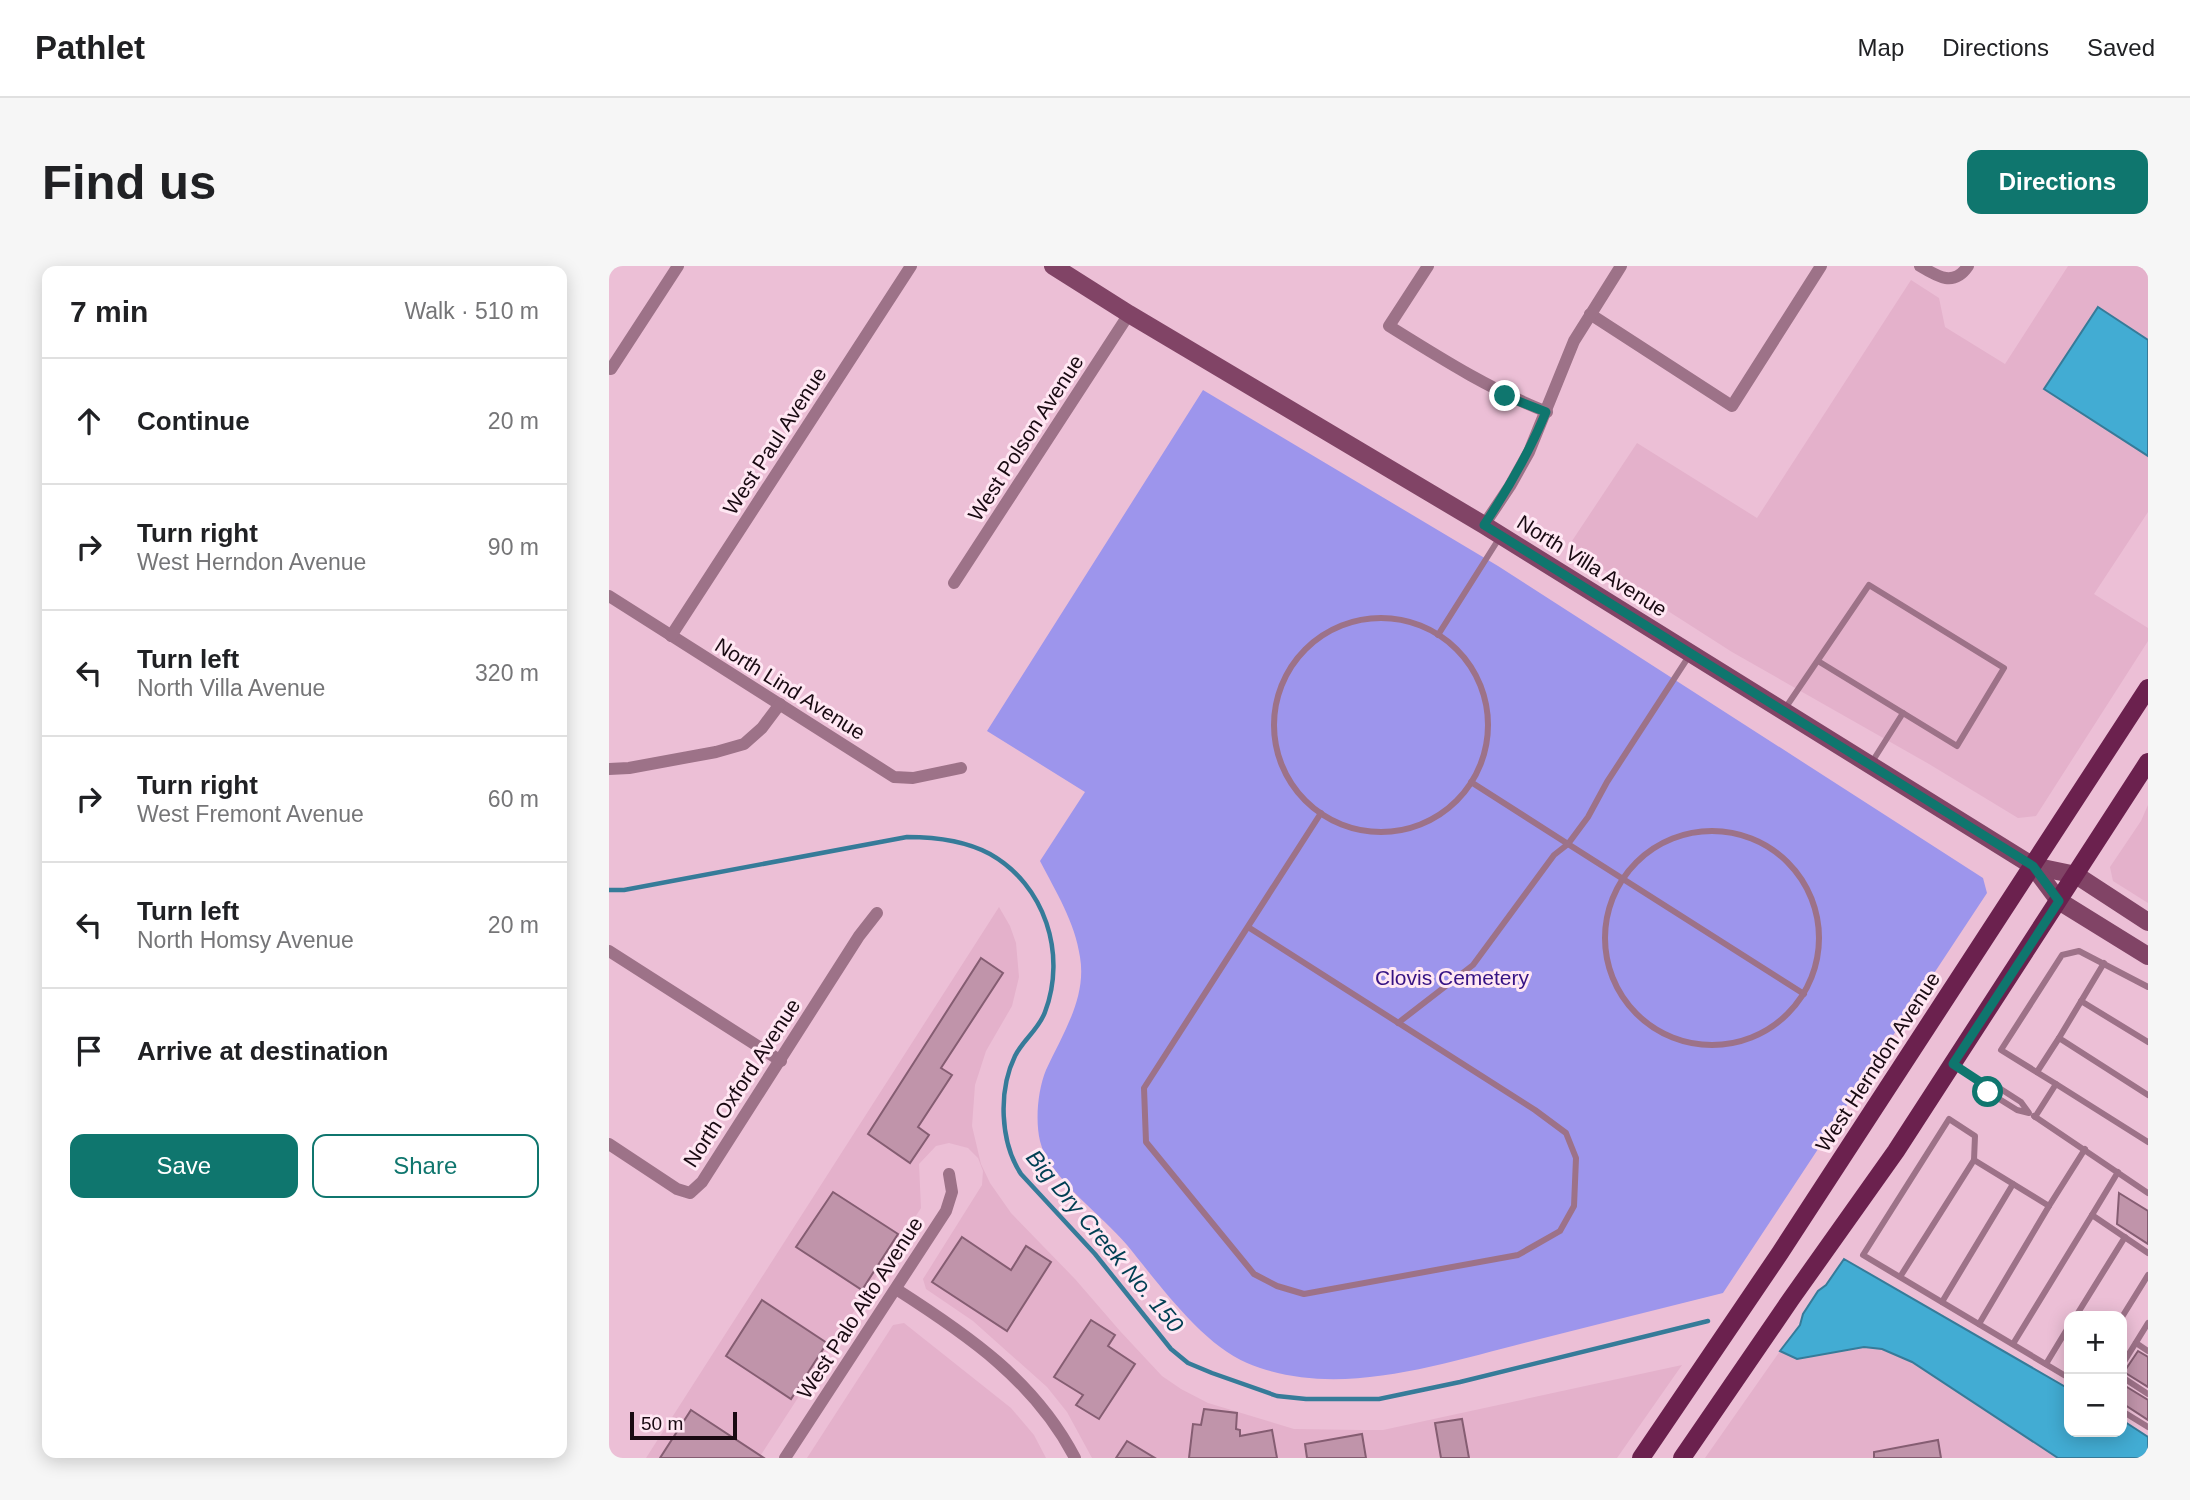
<!DOCTYPE html>
<meta charset="utf-8">
<style>
:root{--surface:#fff;--page:#f6f6f6;--text:#202124;--muted:#757577;--line:#e0e0e0;--accent:#0f766e}
body{margin:0;font-family:Arial,sans-serif;background:var(--page);color:var(--text)}
.controls{position:absolute;right:21px;bottom:21px;display:grid;overflow:hidden;border-radius:14px;box-shadow:0 4px 18px #0003}
.controls button{width:63px;height:63px;display:grid;place-items:center;padding:0;border:0;border-bottom:2px solid var(--line);background:var(--surface);color:var(--text);font:35px sans-serif}
.scale{position:absolute;left:21px;bottom:18px;width:107px;box-sizing:border-box;padding-left:7px;border:4px solid #190a12;border-top:0;font-size:19px;line-height:24px;white-space:nowrap;color:#190a12;-webkit-text-stroke:5px #ffe7f3;paint-order:stroke}
.stop{position:absolute;width:21px;height:21px;margin:-16px;border:5px solid #0f766e;border-radius:50%;background:#fff}
.stop.end{background:#0f766e;border-color:#fff;box-shadow:0 2px 7px #0008}
.list{margin:0;padding:0;list-style:none}
h2{display:flex;justify-content:space-between;align-items:center;height:91px;margin:0;padding:0 28px;font-size:30px}
h2 small{font-size:23px;font-weight:400;color:var(--muted)}
.list li{display:grid;grid-template-columns:46px 1fr auto;gap:21px;align-items:center;box-sizing:border-box;height:126px;padding:0 28px;border-top:2px solid var(--line)}
.list b{display:block;font-size:26px;white-space:nowrap}
.list p{margin:0;font-size:23px;white-space:nowrap;color:var(--muted)}
.list em{font-size:23px;font-style:normal;color:var(--muted)}
.actions{display:flex;gap:14px;padding:21px 28px}
.actions a{flex:1;padding:16px 0;border:2px solid var(--accent);border-radius:14px;text-align:center;font-size:24px;color:var(--accent)}
.actions .main{background:var(--accent);color:#fff}
.icon{flex:none;width:38px;height:38px;fill:none;stroke:currentColor;stroke-width:2;stroke-linecap:round;stroke-linejoin:round}
.map{position:relative;flex:none;width:1539px;height:1192px;overflow:hidden;border-radius:14px}
header{display:flex;align-items:center;gap:42px;box-sizing:border-box;height:98px;padding:0 35px;background:var(--surface);border-bottom:2px solid var(--line)}
header strong{font-size:33px}
nav{display:flex;gap:38px;margin-inline-start:auto;font-size:24px}
.intro{display:flex;align-items:center;justify-content:space-between;box-sizing:border-box;height:168px;padding:0 42px}
h1{margin:0;font-size:49px}
.button{padding:18px 32px;border-radius:14px;background:var(--accent);color:#fff;font-size:24px;font-weight:700}
main{display:flex;gap:42px;padding:0 42px}
aside{flex:1;background:var(--surface);border-radius:14px;box-shadow:0 4px 18px #0003}
.map>svg:first-child{display:block}
.built{fill:#e4b1cb}
.green{fill:#9d95ec}
.water{fill:#42acd3;stroke:#367b99;stroke-width:2}
.lines{fill:none;stroke-linecap:round;stroke-linejoin:round}
.stream{stroke:#367b99;stroke-width:4.5}
.building{fill:#c094aa;stroke:#855d72;stroke-width:2}
.lane{stroke:#9d7288;stroke-width:6}
.street{stroke:#9d7288;stroke-width:12}
.secondary{stroke:#814466;stroke-width:18}
.primary{stroke:#6b214e;stroke-width:18}
.route{stroke:#0f766e;stroke-width:9}
.labels{text-anchor:middle;stroke-width:6;stroke-linejoin:round;paint-order:stroke}
.street-label{font-size:21px;fill:#190a12;stroke:#ffe7f3}
.park-label{font-size:21px;fill:#351283;stroke:#ffe7f3}
.water-label{font-size:23px;font-style:italic;fill:#003f53;stroke:#ffe7f3}
</style>
<header>
<strong>Pathlet</strong>
<nav><a>Map</a><a>Directions</a><a>Saved</a></nav>
</header>
<div class="intro"><h1>Find us</h1><a class="button">Directions</a></div>
<main>
<aside>
<h2>7 min<small>Walk · 510 m</small></h2>
<ul class="list">
<li><svg class="icon" aria-label="ahead" viewBox="0 0 24 24"><path d="M12 20V5M6 11l6-6 6 6"/></svg><div><b>Continue</b></div><em>20 m</em></li>
<li><svg class="icon" aria-label="right" viewBox="0 0 24 24"><path d="M7 20v-9h11M14 6l5 5-5 5"/></svg><div><b>Turn right</b><p>West Herndon Avenue</p></div><em>90 m</em></li>
<li><svg class="icon" aria-label="left" viewBox="0 0 24 24"><path d="M17 20v-9H6M10 6l-5 5 5 5"/></svg><div><b>Turn left</b><p>North Villa Avenue</p></div><em>320 m</em></li>
<li><svg class="icon" aria-label="right" viewBox="0 0 24 24"><path d="M7 20v-9h11M14 6l5 5-5 5"/></svg><div><b>Turn right</b><p>West Fremont Avenue</p></div><em>60 m</em></li>
<li><svg class="icon" aria-label="left" viewBox="0 0 24 24"><path d="M17 20v-9H6M10 6l-5 5 5 5"/></svg><div><b>Turn left</b><p>North Homsy Avenue</p></div><em>20 m</em></li>
<li><svg class="icon" aria-label="arrive" viewBox="0 0 24 24"><path d="M6 21V4h12l-3 4 3 4H6"/></svg><div><b>Arrive at destination</b></div></li>
</ul>
<div class="actions"><a class="main">Save</a><a>Share</a></div>
</aside>
<div class="map">
<svg width="1539" height="1192" viewBox="0 0 1539 1192">
<rect width="100%" height="100%" fill="#ecbfd6"/>
<g class="built">
<polygon points="1459,0 1539,0 1539,74 1489,42 1435,122 1539,190 1539,246 1485,328 1539,362 1539,375 1427,550 1409,552 1320,498 1123,386 959,281 1028,177 1148,252 1302,14 1330,32 1336,61 1396,98"/>
<polygon points="1539,539 1539,637 1504,615 1501,601 1532,555"/>
<polygon points="390,641 401,660 407,677 410,711 403,740 377,785 366,819 363,860 372,898 381,917 402,947 466,1013 511,1065 553,1110 572,1123 599,1137 685,1163 754,1164 774,1164 1073,1099 1008,1192 483,1192 458,1146 438,1121 364,1055 317,1023 314,1013 373,919 374,905 369,892 359,882 340,877 327,880 310,898 312,942 150,1192 37,1192"/>
<polygon points="295,1057 402,1142 425,1169 437,1192 198,1192 284,1059"/>
<polygon points="1255,1080 1273,1083 1303,1096 1449,1192 1096,1192 1171,1085 1188,1093"/>
</g>
<path class="green" d="M594 124 889 300 1374 612 1378 627 1114 1027C1050 1043 986 1059 923 1075 833 1097 728 1135 638 1097 593 1078 549 1017 518 979 494 950 439 911 431 875 426 854 429 823 437 804 453 769 478 732 471 691 466 656 447 626 431 595L476 526 378 465Z"/>
<g class="water">
<polygon points="1489,41 1539,74 1539,190 1435,123"/>
<polygon points="1235,993 1460,1123 1460,1166 1513,1166 1513,1154 1539,1171 1539,1192 1449,1192 1303,1096 1273,1083 1255,1081 1188,1093 1171,1085 1191,1059 1194,1048 1209,1025 1217,1019"/>
</g>
<g class="lines">
<path class="stream" d="M0 624H15L298 571C325 571 357 575 381 588 436 619 458 688 436 746 430 763 414 774 406 790 389 825 391 876 412 908L486 988 562 1083 579 1097 603 1107 668 1130 697 1133H770L851 1116 1099 1055"/>
</g>
<g class="building">
<polygon points="372,692 394,707 332,802 343,809 309,861 320,869 301,897 259,868"/>
<polygon points="224,926 289,968 253,1024 187,981"/>
<polygon points="1510,927 1539,945 1539,978 1508,958"/>
<polygon points="353,971 402,1004 417,980 442,996 398,1065 323,1016"/>
<polygon points="153,1034 218,1077 182,1133 117,1090"/>
<polygon points="482,1054 506,1069 499,1080 526,1098 490,1153 467,1139 474,1129 445,1111"/>
<polygon points="1529,1085 1539,1091 1539,1121 1515,1106"/>
<polygon points="1513,1118 1539,1134 1539,1154 1513,1137"/>
<polygon points="595,1143 628,1147 627,1163 631,1164 631,1170 663,1164 668,1192 580,1192 584,1158 592,1159"/>
<polygon points="82,1144 155,1192 51,1192"/>
<polygon points="853,1153 860,1192 832,1192 826,1157"/>
<polygon points="753,1168 757,1192 698,1192 696,1178"/>
<polygon points="1329,1174 1332,1192 1265,1192 1265,1186"/>
<polygon points="518,1175 546,1192 507,1192"/>
</g>
<g class="lines">
<g class="lane">
<circle cx="772" cy="459" r="107"/>
<polyline points="829,369 891,271"/>
<polyline points="1080,390 998,516 979,551 959,578 1195,728"/>
<polyline points="1175,444 1260,319 1395,402 1348,480 1209,395"/>
<polyline points="1263,496 1294,447"/>
<circle cx="1103" cy="672" r="107"/>
<polyline points="639,661 926,844 957,867 967,892 965,940 951,965 909,989 695,1028 668,1020 645,1008 537,876 535,822 712,547"/>
<polyline points="1495,697 1450,772 1539,829"/>
<polyline points="1472,735 1539,776"/>
<polyline points="789,757 864,699 945,589 959,578 862,516"/>
<polyline points="1346,799 1376,819 1379,826 1408,844 1420,847 1412,836 1384,818 1376,819"/>
<polyline points="1428,806 1450,772"/>
<polyline points="1447,818 1392,784 1453,689 1470,685 1539,721"/>
<polyline points="1425,850 1539,927"/>
<polyline points="1426,851 1447,818 1539,876"/>
<polyline points="1365,894 1440,940 1476,883"/>
<polyline points="1509,906 1483,949 1539,987"/>
<polyline points="1291,1011 1365,894 1366,870 1340,853 1254,989 1460,1112"/>
<polyline points="1333,1036 1404,918"/>
<polyline points="1467,1050 1516,971"/>
<polyline points="1513,1051 1539,1009"/>
<polyline points="1370,1058 1440,940"/>
<polyline points="1527,1077 1539,1085"/>
<polyline points="1404,1078 1483,949"/>
<polyline points="1437,1098 1460,1060"/>
<polyline points="1513,1099 1539,1057"/>
<polyline points="1513,1111 1539,1128"/>
<polyline points="1513,1145 1539,1161"/>
</g>
<g class="street">
<path d="M819 0 780 60C833 93 880 123 938 146"/>
<path d="M1311 0C1329 11 1345 21 1359 0"/>
<polyline points="981,48 1123,140 1212,0"/>
<polyline points="2,103 69,0"/>
<polyline points="875,259 901,220 920,186 965,75 1012,0"/>
<polyline points="345,317 520,48"/>
<polyline points="0,330 285,511 304,512 352,502"/>
<polyline points="62,370 302,0"/>
<polyline points="0,503 20,502 107,486 135,478 153,462 171,438"/>
<polyline points="0,685 172,795"/>
<polyline points="0,878 68,923 81,927 93,916 250,670 268,647"/>
<path d="M287 1023C359 1069 426 1115 466 1192"/>
<polyline points="176,1192 337,945 343,926 340,908"/>
</g>
<g class="secondary">
<polyline points="444,0 520,48 875,259 1424,600 1467,609 1539,656"/>
<polyline points="1424,600 1450,635 1539,690"/>
</g>
<g class="primary">
<polyline points="1032,1192 1171,987 1539,422"/>
<polyline points="1073,1192 1182,1033 1287,885 1539,496"/>
</g>
</g>
<g class="lines">
<path class="route" d="M896 130 937 146C920 187 899 223 875 259L1424 600 1450 635 1344 798 1376 819 1379 826"/>
</g>
<g class="labels">
<g class="street-label">
<text transform="translate(417 172) rotate(-57)" y="7">West Polson Avenue</text>
<text transform="translate(166 175) rotate(-57)" y="7">West Paul Avenue</text>
<text transform="translate(983 300) rotate(32)" y="7">North Villa Avenue</text>
<text transform="translate(181 423) rotate(32)" y="7">North Lind Avenue</text>
<text transform="translate(1269 796) rotate(-57)" y="7">West Herndon Avenue</text>
<text transform="translate(133 817) rotate(-57)" y="7">North Oxford Avenue</text>
<text transform="translate(251 1042) rotate(-57)" y="7">West Palo Alto Avenue</text>
</g>
<g class="park-label">
<text x="843" y="719">Clovis Cemetery</text>
</g>
<g class="water-label">
<text transform="translate(496 975) rotate(50)" y="8">Big Dry Creek No. 150</text>
</g>
</g>
</svg>
<div class="controls">
<button>+</button>
<button>−</button>
</div>
<div class="scale">50 m</div>
<div class="stop" style="left:1379px;top:826px"></div>
<div class="stop end" style="left:896px;top:130px"></div>
</div>
</main>
